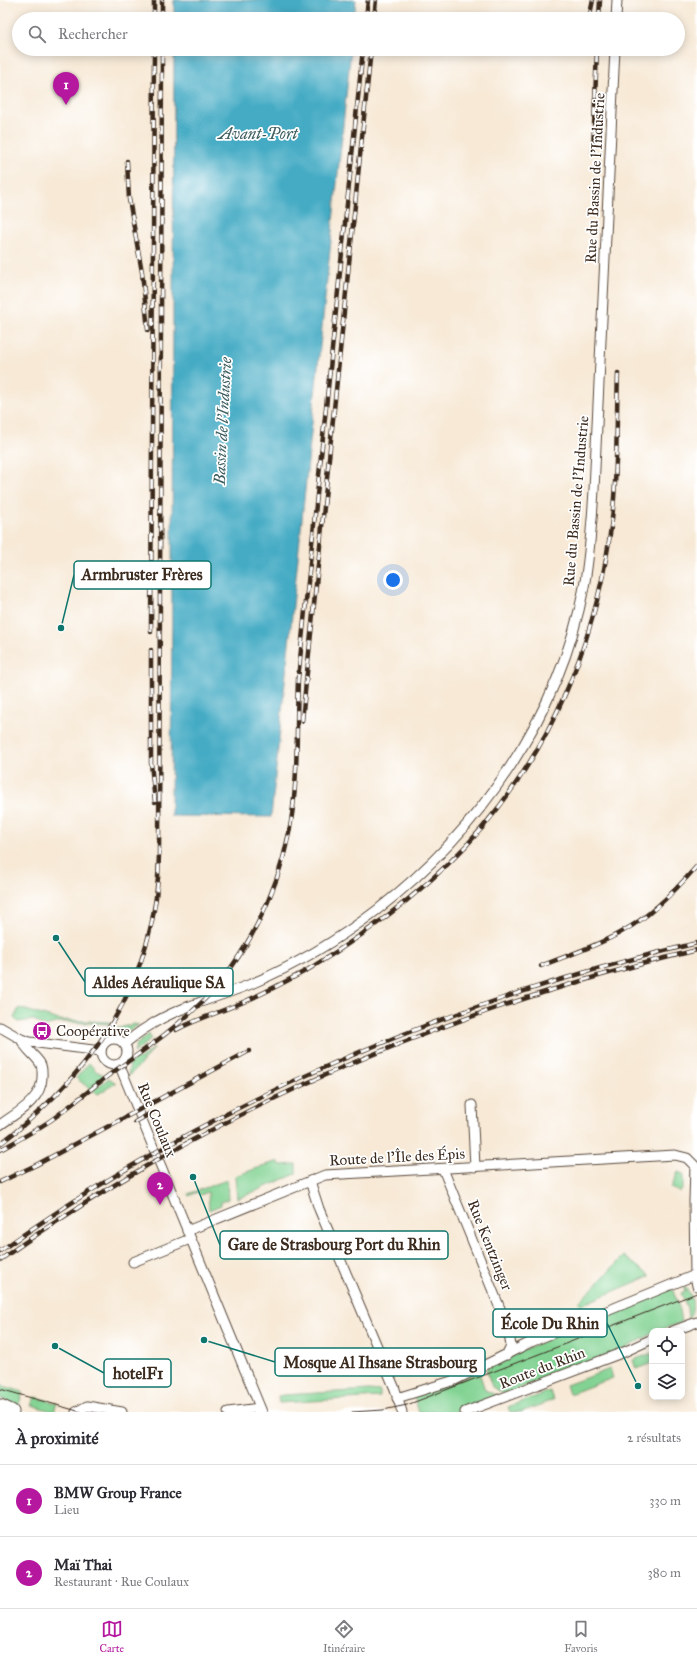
<!DOCTYPE html>
<html lang="fr">
<meta charset="utf-8">
<style>
:root{--surface:#fff;--page:#f7f7f7;--text:#2b2b33;--muted:#7c7c81;--line:#e1e1e2;--accent:#b5179e}
body{margin:0;font-family:"IM FELL Great Primer",serif;background:var(--page);color:var(--text)}
.controls{position:absolute;right:12px;bottom:12px;display:grid;overflow:hidden;border-radius:8px;box-shadow:0 2px 10px #0003}
.controls button{width:36px;height:36px;display:grid;place-items:center;padding:0;border:0;border-bottom:1px solid var(--line);background:var(--surface);color:var(--text);font:20px sans-serif}
.you{position:absolute;left:393px;top:580px;width:14px;height:14px;margin:-10px;border:3px solid #fff;border-radius:50%;background:#1a73e8;box-shadow:0 0 0 6px #1a73e833}
.badge{display:grid;place-items:center;width:26px;height:26px;border-radius:50%;background:var(--accent);color:#fff;font-size:13px;font-weight:700}
.pin{position:absolute;translate:-50% -33px;filter:drop-shadow(0 1px 2px #0008)}
.pin::after{content:'';position:absolute;top:21px;width:14px;height:12px;background:inherit;clip-path:polygon(0 0,100% 0,50% 100%)}
.list{margin:0;padding:0;list-style:none}
h2{display:flex;justify-content:space-between;align-items:center;height:52px;margin:0;padding:0 16px;font-size:17px}
h2 small{font-size:13px;font-weight:400;color:var(--muted)}
.list li{display:grid;grid-template-columns:26px 1fr auto;gap:12px;align-items:center;box-sizing:border-box;height:72px;padding:0 16px;border-top:1px solid var(--line)}
.list b{display:block;font-size:15px;white-space:nowrap}
.list p{margin:0;font-size:13px;white-space:nowrap;color:var(--muted)}
.list em{font-size:13px;font-style:normal;color:var(--muted)}
.icon{flex:none;width:22px;height:22px;fill:none;stroke:currentColor;stroke-width:2;stroke-linecap:round;stroke-linejoin:round}
.map{position:relative;flex:none;width:697px;height:1412px;overflow:hidden}
.search{position:absolute;background:var(--surface);box-shadow:0 2px 10px #0003;left:12px;right:12px;top:12px;height:44px;display:flex;align-items:center;gap:10px;box-sizing:border-box;padding:0 14px;border-radius:22px;color:var(--muted);font-size:15px}
.sheet{height:196px;background:var(--surface)}
nav{display:flex;justify-content:space-around;align-items:center;box-sizing:border-box;height:56px;border-top:1px solid var(--line);background:var(--surface);font-size:11px;color:var(--muted)}
nav a{display:grid;justify-items:center;gap:2px}
nav .on{color:var(--accent)}
.map>svg:first-child{display:block}
.green{fill:#82d393;stroke:#5e7e58}
.water{fill:#44abc4;stroke:#406a71}
.lines{fill:none;stroke-linecap:round;stroke-linejoin:round}
.minor-casing{stroke:#57473a;stroke-width:11}
.primary-casing{stroke:#57473a;stroke-width:17}
.minor{stroke:#fff;stroke-width:9}
.primary{stroke:#fff;stroke-width:15}
.tram{stroke:#3b2a1e;stroke-width:1}
.rail-casing{stroke:#3b2a1e;stroke-width:4.5}
.rail{stroke:#fff;stroke-width:3;stroke-dasharray:9;stroke-linecap:butt}
.labels{text-anchor:middle;stroke-width:3.5;stroke-linejoin:round;paint-order:stroke}
.street-label{font-size:15px;fill:#3b2a1e;stroke:#fff}
.poi-label{font-size:15px;fill:#3b2a1e;stroke:#fff;text-anchor:start}
.water-label{font-size:16px;font-style:italic;fill:#3f5e60;stroke:#fff}
.leader{fill:none;stroke:#0f766e;stroke-width:1.5}
.callout-dot{fill:#0f766e;stroke:#fff;stroke-width:1.5}
.callout{fill:#fff;stroke:#0f766e;stroke-width:1.5}
.callout-label{font-size:16px;text-anchor:middle;font-weight:bold;fill:#3b2a1e}
</style>
<div class="map">
<svg width="697" height="1412" viewBox="0 0 697 1412">
<rect width="100%" height="100%" fill="#fff"/>
<filter id="ink" filterUnits="userSpaceOnUse"><feTurbulence type="fractalNoise" baseFrequency=".025" numOctaves="2"/><feDisplacementMap in="SourceGraphic" scale="8" xChannelSelector="R" yChannelSelector="G"/><feConvolveMatrix kernelMatrix="1 2 1 2 8 2 1 2 1" color-interpolation-filters="sRGB"/></filter>
<filter id="wash" filterUnits="userSpaceOnUse"><feTurbulence type="fractalNoise" baseFrequency=".012" numOctaves="4" result="noise"/><feDisplacementMap in="SourceGraphic" scale="16" xChannelSelector="R" yChannelSelector="G"/><feGaussianBlur stdDeviation="0.9" result="paint"/><feColorMatrix in="noise" values="0 0 0 0 0 0 0 0 0 0 0 0 0 0 0 0 0 1.4 0 .05"/><feComposite in="paint" operator="in"/></filter>
<g filter="url(#wash)">
<rect width="100%" height="100%" fill="#f7e9d6"/>
<g class="green">
<polygon points="19,1008 59,1020 110,1022 110,1024 61,1022 44,1026 34,1020 18,1022 14,1018"/>
<polygon points="134,1024 139,1025 127,1031 110,1031 111,1028 119,1028"/>
<polygon points="149,1034 151,1039 134,1053 136,1045"/>
<path d="M154 1047C146 1057 139 1068 128 1076L130 1063 137 1058 139 1060Z"/>
<polygon points="89,1063 96,1071 106,1076 90,1089 76,1078"/>
<polygon points="109,1078 116,1083 98,1094 92,1091"/>
<polygon points="275,1162 279,1162 280,1165 296,1164 296,1174 237,1199 235,1176"/>
<polygon points="678,1172 683,1174 683,1189 680,1192 671,1188"/>
<polygon points="227,1180 228,1199 221,1202 221,1205 209,1210 208,1192 200,1195 197,1192 189,1196 188,1194"/>
<polygon points="624,1256 650,1276 581,1305 579,1302"/>
<path d="M683 1286C693 1292 696 1310 688 1319L687 1308 681 1293 685 1291Z"/>
<polygon points="672,1288 680,1310 682,1322 658,1331 652,1331 652,1334 626,1348 505,1394 492,1387 486,1369 532,1346"/>
<polygon points="652,1353 652,1363 636,1369 633,1360"/>
<polygon points="610,1369 613,1378 569,1394 566,1385"/>
<polygon points="479,1372 485,1390 498,1396 455,1412 419,1412 414,1397"/>
<polygon points="0,1385 23,1392 18,1407 0,1398"/>
<polygon points="369,1390 380,1391 380,1397 279,1403 278,1396 283,1395"/>
<polygon points="550,1391 553,1400 521,1412 510,1412 508,1407"/>
<polygon points="35,1397 57,1403 54,1412 31,1405"/>
</g>
<g class="water">
<polygon points="174,0 356,0 354,19 174,19"/>
<polygon points="174,49 351,49 271,817 171,816"/>
</g>
</g>
<g filter="url(#ink)">
<g class="lines">
<defs>
<g id="minor">
<polyline points="616,19 617,0"/>
<polyline points="0,1027 21,1039 30,1042 101,1051"/>
<circle cx="114" cy="1052" r="13"/>
<path d="M124 1044C132 1038 140 1031 149 1026 179 1006 217 998 251 984 296 965 338 940 377 910 479 831 560 716 584 587 590 555 592 522 594 490 596 447 598 404 600 361 605 257 610 153 615 49"/>
<polyline points="119,1064 262,1412"/>
<polyline points="472,1105 475,1167"/>
<path d="M0 1125C16 1113 41 1101 42 1078 42 1073 43 1068 40 1063 34 1054 25 1049 21 1039"/>
<polyline points="443,1169 508,1328 511,1346 507,1355"/>
<polyline points="310,1181 319,1209 395,1389 402,1412"/>
<polyline points="187,1231 325,1175 675,1155 687,1158 695,1166 694,1201 695,1275 697,1286"/>
<polyline points="133,1262 190,1239"/>
<polyline points="673,1331 697,1322"/>
<polyline points="397,1398 455,1380 531,1342 695,1275"/>
<polyline points="76,1412 87,1406 122,1412"/>
<polyline points="228,1412 260,1408"/>
<polyline points="465,1412 624,1352 652,1339"/>
</g>
<polyline id="primary" points="0,1407 11,1412"/>
</defs>
<use href="#minor" class="minor-casing"/>
<use href="#primary" class="primary-casing"/>
<use href="#minor" class="minor"/>
<use href="#primary" class="primary"/>
<g class="tram">
<polyline points="0,1389 81,1412"/>
<polyline points="352,1412 383,1410 407,1405 697,1293"/>
</g>
<defs>
<g id="rail">
<polyline points="154,19 154,0"/>
<polyline points="162,19 162,0"/>
<polyline points="366,19 368,0"/>
<polyline points="374,19 376,0"/>
<polyline points="589,19 593,0"/>
<polyline points="599,19 600,0"/>
<polyline points="593,152 597,49"/>
<polyline points="127,161 129,199 142,272 148,330"/>
<polyline points="151,632 154,49"/>
<polyline points="151,650 151,763 155,802"/>
<polyline points="302,721 371,49"/>
<path d="M541 966C568 955 598 946 623 931 651 916 676 890 697 866"/>
<path d="M176 1030C199 1018 224 1011 248 1000 268 991 289 980 309 969 371 931 434 884 482 828 551 747 593 646 609 541 618 486 616 429 618 373"/>
<polyline points="135,1122 153,1112"/>
<path d="M0 1144C96 1071 158 977 159 854L162 49"/>
<path d="M0 1150C18 1140 37 1130 54 1118 73 1104 91 1089 109 1075 141 1052 174 1030 202 1002 246 958 277 894 289 833 299 782 296 731 298 679L363 49"/>
<polyline points="0,1182 36,1165 249,1051"/>
<path d="M0 1251C208 1103 449 1001 697 943"/>
<path d="M0 1260C37 1233 77 1208 116 1184 296 1075 493 999 697 950"/>
</g>
</defs>
<use href="#rail" class="rail-casing"/>
<use href="#rail" class="rail"/>
</g>
</g>
<defs>
<symbol id="bus-disc" viewBox="-11 -11 22 22"><circle r="9.5" fill="#b5179e" stroke="#fff"/><path d="M-5-6H5V4H4V6H2V4H-2V6H-4V4H-5ZM-3.5-4V0h7V-4ZM-3.5 1.2v1.5H-2V1.2ZM2 1.2v1.5H3.5V1.2Z" fill="#fff"/></symbol>
</defs>
<g fill-rule="evenodd">
<use href="#bus-disc" x="31" y="1020" width="22" height="22"/>
</g>
<g class="labels">
<g class="street-label">
<text transform="translate(595 178) rotate(-87)" y="5">Rue du Bassin de l'Industrie</text>
<text transform="translate(576 501) rotate(-85)" y="5">Rue du Bassin de l'Industrie</text>
<text transform="translate(157 1120) rotate(68)" y="5">Rue Coulaux</text>
<text transform="translate(397 1157) rotate(-3)" y="5">Route de l'Île des Épis</text>
<text transform="translate(490 1245) rotate(68)" y="5">Rue Kentzinger</text>
<text transform="translate(542 1368) rotate(-21)" y="5">Route du Rhin</text>
</g>
<g class="poi-label">
<text x="56" y="1036">Coopérative</text>
</g>
<g class="water-label">
<text x="258" y="139">Avant-Port</text>
<text transform="translate(222 421) rotate(-87)" y="6">Bassin de l'Industrie</text>
</g>
</g>
<path class="leader" d="M61 628L74 575M56 938L85 982M193 1177L220 1245M638 1386L607 1323M204 1340L275 1362M55 1346L104 1373"/>
<g class="callout-dot">
<circle cx="61" cy="628" r="4"/>
<circle cx="56" cy="938" r="4"/>
<circle cx="193" cy="1177" r="4"/>
<circle cx="638" cy="1386" r="4"/>
<circle cx="204" cy="1340" r="4"/>
<circle cx="55" cy="1346" r="4"/>
</g>
<g class="callout">
<rect x="74" y="561" width="137" height="28" rx="4"/>
<rect x="85" y="968" width="148" height="28" rx="4"/>
<rect x="220" y="1231" width="228" height="28" rx="4"/>
<rect x="493" y="1309" width="114" height="28" rx="4"/>
<rect x="275" y="1348" width="210" height="28" rx="4"/>
<rect x="104" y="1359" width="67" height="28" rx="4"/>
</g>
<g class="callout-label">
<text x="142" y="580">Armbruster Frères</text>
<text x="159" y="988">Aldes Aéraulique SA</text>
<text x="334" y="1250">Gare de Strasbourg Port du Rhin</text>
<text x="550" y="1329">École Du Rhin</text>
<text x="380" y="1368">Mosque Al Ihsane Strasbourg</text>
<text x="138" y="1379">hotelF1</text>
</g>
</svg>
<div class="controls">
<button><svg class="icon" aria-label="locate" viewBox="0 0 24 24"><circle cx="12" cy="12" r="6"/><path d="M12 2v4M12 18v4M2 12h4M18 12h4"/></svg></button>
<button><svg class="icon" aria-label="layers" viewBox="0 0 24 24"><path d="M12 4l9 5-9 5-9-5zM3 14l9 5 9-5"/></svg></button>
</div>
<div class="you"></div>
<div class="pin badge" style="left:66px;top:105px">1</div>
<div class="pin badge" style="left:160px;top:1205px">2</div>
<div class="search"><svg class="icon" aria-label="search" viewBox="0 0 24 24"><circle cx="10" cy="10" r="6"/><path d="M15 15l6 6"/></svg>Rechercher</div>
</div>
<section class="sheet">
<h2>À proximité<small>2 résultats</small></h2>
<ul class="list">
<li><span class="badge">1</span><div><b>BMW Group France</b><p>Lieu</p></div><em>330 m</em></li>
<li><span class="badge">2</span><div><b>Maï Thai</b><p>Restaurant · Rue Coulaux</p></div><em>380 m</em></li>
</ul>
</section>
<nav>
<a class="on"><svg class="icon" aria-label="map" viewBox="0 0 24 24"><path d="M3 6l6-2 6 2 6-2v14l-6 2-6-2-6 2zM9 4v14M15 6v14"/></svg>Carte</a>
<a><svg class="icon" aria-label="directions" viewBox="0 0 24 24"><path d="M12 3l9 9-9 9-9-9zM9 14v-3h6M13 9l2 2-2 2"/></svg>Itinéraire</a>
<a><svg class="icon" aria-label="saved" viewBox="0 0 24 24"><path d="M7 4h10v16l-5-4-5 4z"/></svg>Favoris</a>
</nav>
